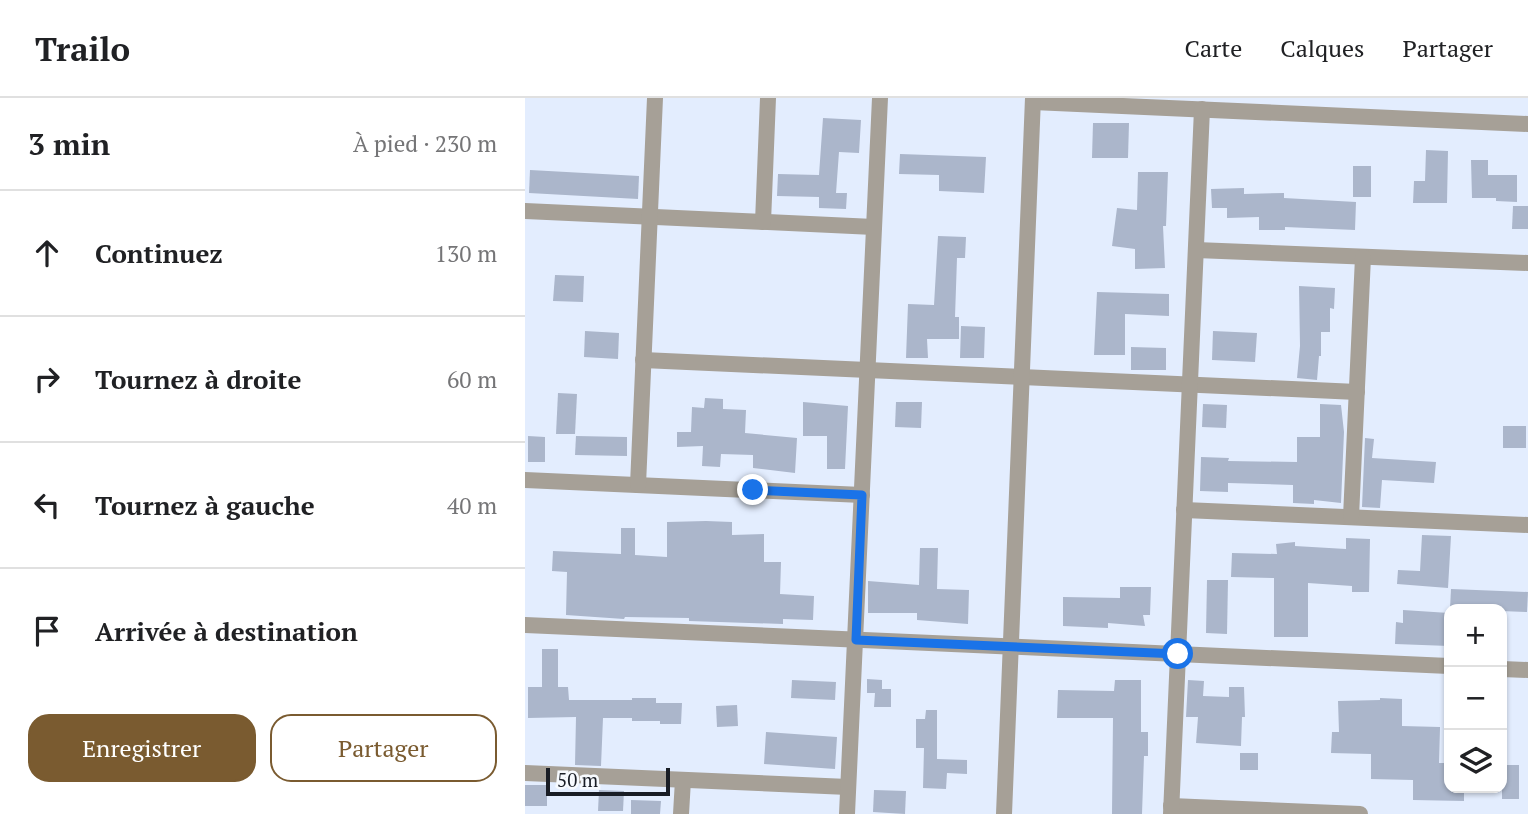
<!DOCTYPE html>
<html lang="fr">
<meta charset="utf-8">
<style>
:root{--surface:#fff;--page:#f2f2f2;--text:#202124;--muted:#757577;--line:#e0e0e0;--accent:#7a5b30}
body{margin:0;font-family:"PT Serif",serif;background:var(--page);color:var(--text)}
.controls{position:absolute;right:21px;bottom:21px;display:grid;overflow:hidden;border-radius:14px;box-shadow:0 2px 5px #0004}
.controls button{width:63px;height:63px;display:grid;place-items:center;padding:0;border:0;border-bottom:2px solid var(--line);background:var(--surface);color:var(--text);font:35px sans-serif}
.scale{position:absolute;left:21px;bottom:18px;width:124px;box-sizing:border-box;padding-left:7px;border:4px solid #191d25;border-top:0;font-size:19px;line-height:24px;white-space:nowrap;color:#191d25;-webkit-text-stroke:5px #f7fafe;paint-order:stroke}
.stop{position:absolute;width:21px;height:21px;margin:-16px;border:5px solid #1a73e8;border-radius:50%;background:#fff}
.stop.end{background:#1a73e8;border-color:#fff;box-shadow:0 2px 7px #0008}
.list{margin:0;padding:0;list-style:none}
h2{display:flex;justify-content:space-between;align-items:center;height:91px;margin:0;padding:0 28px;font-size:30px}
h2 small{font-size:23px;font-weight:400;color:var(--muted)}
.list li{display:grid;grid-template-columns:46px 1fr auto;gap:21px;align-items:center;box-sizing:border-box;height:126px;padding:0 28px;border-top:2px solid var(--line)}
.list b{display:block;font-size:26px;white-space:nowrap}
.list em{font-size:23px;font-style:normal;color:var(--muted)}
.actions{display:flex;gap:14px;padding:21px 28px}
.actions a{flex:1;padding:16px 0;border:2px solid var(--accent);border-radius:21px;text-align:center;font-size:24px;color:var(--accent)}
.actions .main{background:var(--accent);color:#fff}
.icon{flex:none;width:38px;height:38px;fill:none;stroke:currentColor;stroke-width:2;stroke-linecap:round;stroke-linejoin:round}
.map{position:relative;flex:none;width:1003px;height:716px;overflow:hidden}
header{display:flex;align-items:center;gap:42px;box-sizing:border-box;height:98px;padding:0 35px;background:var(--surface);border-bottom:2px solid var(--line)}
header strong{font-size:33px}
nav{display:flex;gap:38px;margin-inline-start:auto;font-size:24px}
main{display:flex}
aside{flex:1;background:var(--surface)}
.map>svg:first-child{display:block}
.building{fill:#abb6cb}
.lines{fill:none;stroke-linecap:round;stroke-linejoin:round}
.minor{stroke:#a6a097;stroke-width:16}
.route{stroke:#1a73e8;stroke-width:9}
</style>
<header>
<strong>Trailo</strong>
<nav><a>Carte</a><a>Calques</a><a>Partager</a></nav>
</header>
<main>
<aside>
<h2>3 min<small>À pied · 230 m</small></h2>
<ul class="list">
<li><svg class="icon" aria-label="ahead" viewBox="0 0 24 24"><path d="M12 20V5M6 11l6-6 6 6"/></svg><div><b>Continuez</b></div><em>130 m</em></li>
<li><svg class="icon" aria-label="right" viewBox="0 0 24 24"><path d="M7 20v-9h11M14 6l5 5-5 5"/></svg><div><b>Tournez à droite</b></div><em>60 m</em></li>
<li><svg class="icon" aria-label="left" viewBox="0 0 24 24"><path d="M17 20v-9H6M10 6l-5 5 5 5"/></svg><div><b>Tournez à gauche</b></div><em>40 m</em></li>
<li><svg class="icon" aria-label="arrive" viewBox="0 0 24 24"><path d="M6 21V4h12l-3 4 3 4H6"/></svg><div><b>Arrivée à destination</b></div></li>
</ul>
<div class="actions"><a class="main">Enregistrer</a><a>Partager</a></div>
</aside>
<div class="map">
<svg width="1003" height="716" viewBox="0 0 1003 716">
<rect width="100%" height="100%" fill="#e3edfe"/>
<g class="building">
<polygon points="298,20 336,22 334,55 314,54 311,95 322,95 321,111 294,110 294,99 252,98 253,76 294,77"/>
<polygon points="568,25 604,25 603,60 567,60"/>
<polygon points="901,52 923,53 922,105 888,105 889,83 900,83"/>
<polygon points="375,56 461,59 459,95 414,93 414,77 374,76"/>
<polygon points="946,62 963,62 963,77 992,77 992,104 971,103 971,100 947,100"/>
<rect x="828" y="68" width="18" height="31"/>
<polygon points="5,72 114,78 113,101 4,95"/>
<polygon points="613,74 643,74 641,128 638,128 640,170 610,171 610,151 587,148 592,110 612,112"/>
<polygon points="719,90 719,96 759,95 759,100 831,104 830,132 760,129 760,132 734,132 734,119 702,120 702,110 687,110 686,91"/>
<polygon points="988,108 1003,108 1003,131 987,131"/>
<polygon points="413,138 441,139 440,160 432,160 430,219 434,219 434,241 402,241 403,260 381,260 383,206 409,207"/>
<polygon points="30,177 59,178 58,204 28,203"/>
<polygon points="774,188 810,190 809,211 805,210 805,234 796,234 796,258 794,258 792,282 772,280 775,248"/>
<polygon points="572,194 644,196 644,218 600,216 600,257 569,257"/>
<polygon points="436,228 460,229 459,260 435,260"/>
<polygon points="60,233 94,235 93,261 59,259"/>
<polygon points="688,233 732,235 730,264 687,262"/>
<polygon points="606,249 641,250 641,272 606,272"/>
<polygon points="33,295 52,296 50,336 31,336"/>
<polygon points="180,300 198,301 198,311 221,312 220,335 272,340 270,375 228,370 228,357 196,356 195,369 177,368 178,348 152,349 152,334 166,334 167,309 179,310"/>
<polygon points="278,304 323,308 320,371 302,371 302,338 278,338"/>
<polygon points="371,304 397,304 396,330 370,329"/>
<polygon points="678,306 702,307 701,330 677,329"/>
<polygon points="795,306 816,307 819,334 816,405 789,402 789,406 768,405 768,387 703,385 703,394 675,393 676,359 704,360 703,363 772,364 772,339 795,339"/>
<rect x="978" y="328" width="23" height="22"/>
<polygon points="3,338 20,339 20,364 3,364"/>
<polygon points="51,338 102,339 102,358 50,357"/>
<polygon points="840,340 849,341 847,360 911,364 909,385 857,382 855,410 837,409"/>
<polygon points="181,423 207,424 207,437 239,436 239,464 256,464 255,496 289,498 288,522 258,521 258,526 164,523 164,520 100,519 99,521 41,517 42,474 27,473 28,453 96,456 96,430 110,430 110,457 142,459 142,424"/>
<polygon points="897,437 926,438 923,490 872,486 873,472 895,473"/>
<polygon points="821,440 845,441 844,494 827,494 827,488 783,485 783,539 749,539 749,480 706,479 707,455 752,456 751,446 770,444 770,448 821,451"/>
<polygon points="395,450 413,450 412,491 444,492 443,526 392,522 392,515 343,515 343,483 394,487"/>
<polygon points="682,482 703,482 702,536 681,535"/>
<polygon points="595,489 626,489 625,517 618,517 620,528 583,525 583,530 538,528 538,499 595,500"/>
<polygon points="926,491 1003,494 1002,514 925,511"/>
<polygon points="878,512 924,515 924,548 870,546 871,524 878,525"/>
<polygon points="17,551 33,551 33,589 43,589 44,602 107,602 107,600 131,600 131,605 157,605 156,626 135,626 135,623 107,623 107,620 78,620 76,668 50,667 51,619 3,620 3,589 17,589"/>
<polygon points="342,581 357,582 357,591 366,591 366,609 349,609 350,595 342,595"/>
<polygon points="267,582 311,584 310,602 266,600"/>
<polygon points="590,582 616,582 616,634 623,634 623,658 619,658 617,716 587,716 588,620 532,620 533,592 589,593"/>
<polygon points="663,582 679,583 678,598 704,599 704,589 719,589 720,619 717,619 716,648 671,645 673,619 661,619"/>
<polygon points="855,600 877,601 877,628 915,629 914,665 924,665 924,690 939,690 939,703 888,702 888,682 846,681 846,656 806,655 807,634 814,634 813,603 855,602"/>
<polygon points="212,607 213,628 192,629 191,608"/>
<polygon points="401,612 412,612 412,661 442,662 442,676 422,675 421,691 398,690 399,650 391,650 391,621 400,621"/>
<polygon points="241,634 312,639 310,671 239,666"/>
<rect x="715" y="655" width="18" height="17"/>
<rect x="977" y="667" width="17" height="34"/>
<rect x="0" y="687" width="22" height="21"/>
<polygon points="74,692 99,693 98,713 73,713"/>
<polygon points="349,692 381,693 380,716 348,714"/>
<polygon points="106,702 136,703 135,716 106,716"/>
</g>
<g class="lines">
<g class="minor">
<polyline points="508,4 1003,26"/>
<polyline points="0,113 349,129"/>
<polyline points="238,124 243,0"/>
<polyline points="671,152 1003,165"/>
<polyline points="118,262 832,294"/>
<polyline points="0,382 337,397"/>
<polyline points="113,387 130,0"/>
<polyline points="659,412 1003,427"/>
<polyline points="826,419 838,159"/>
<polyline points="0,527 924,568"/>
<polyline points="977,571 1003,572"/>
<polyline points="0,675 323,689"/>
<polyline points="646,708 835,716"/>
<polyline points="156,716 158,682"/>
<polyline points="322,716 355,0"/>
<polyline points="479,716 508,0"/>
<polyline points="646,716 677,11"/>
</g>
</g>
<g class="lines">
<polyline class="route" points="228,392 337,397 331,542 653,556"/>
</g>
</svg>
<div class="controls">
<button>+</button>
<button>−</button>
<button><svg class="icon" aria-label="layers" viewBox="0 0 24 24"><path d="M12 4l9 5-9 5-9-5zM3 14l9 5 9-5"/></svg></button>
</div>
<div class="scale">50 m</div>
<div class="stop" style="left:653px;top:556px"></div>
<div class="stop end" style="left:228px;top:392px"></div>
</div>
</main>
